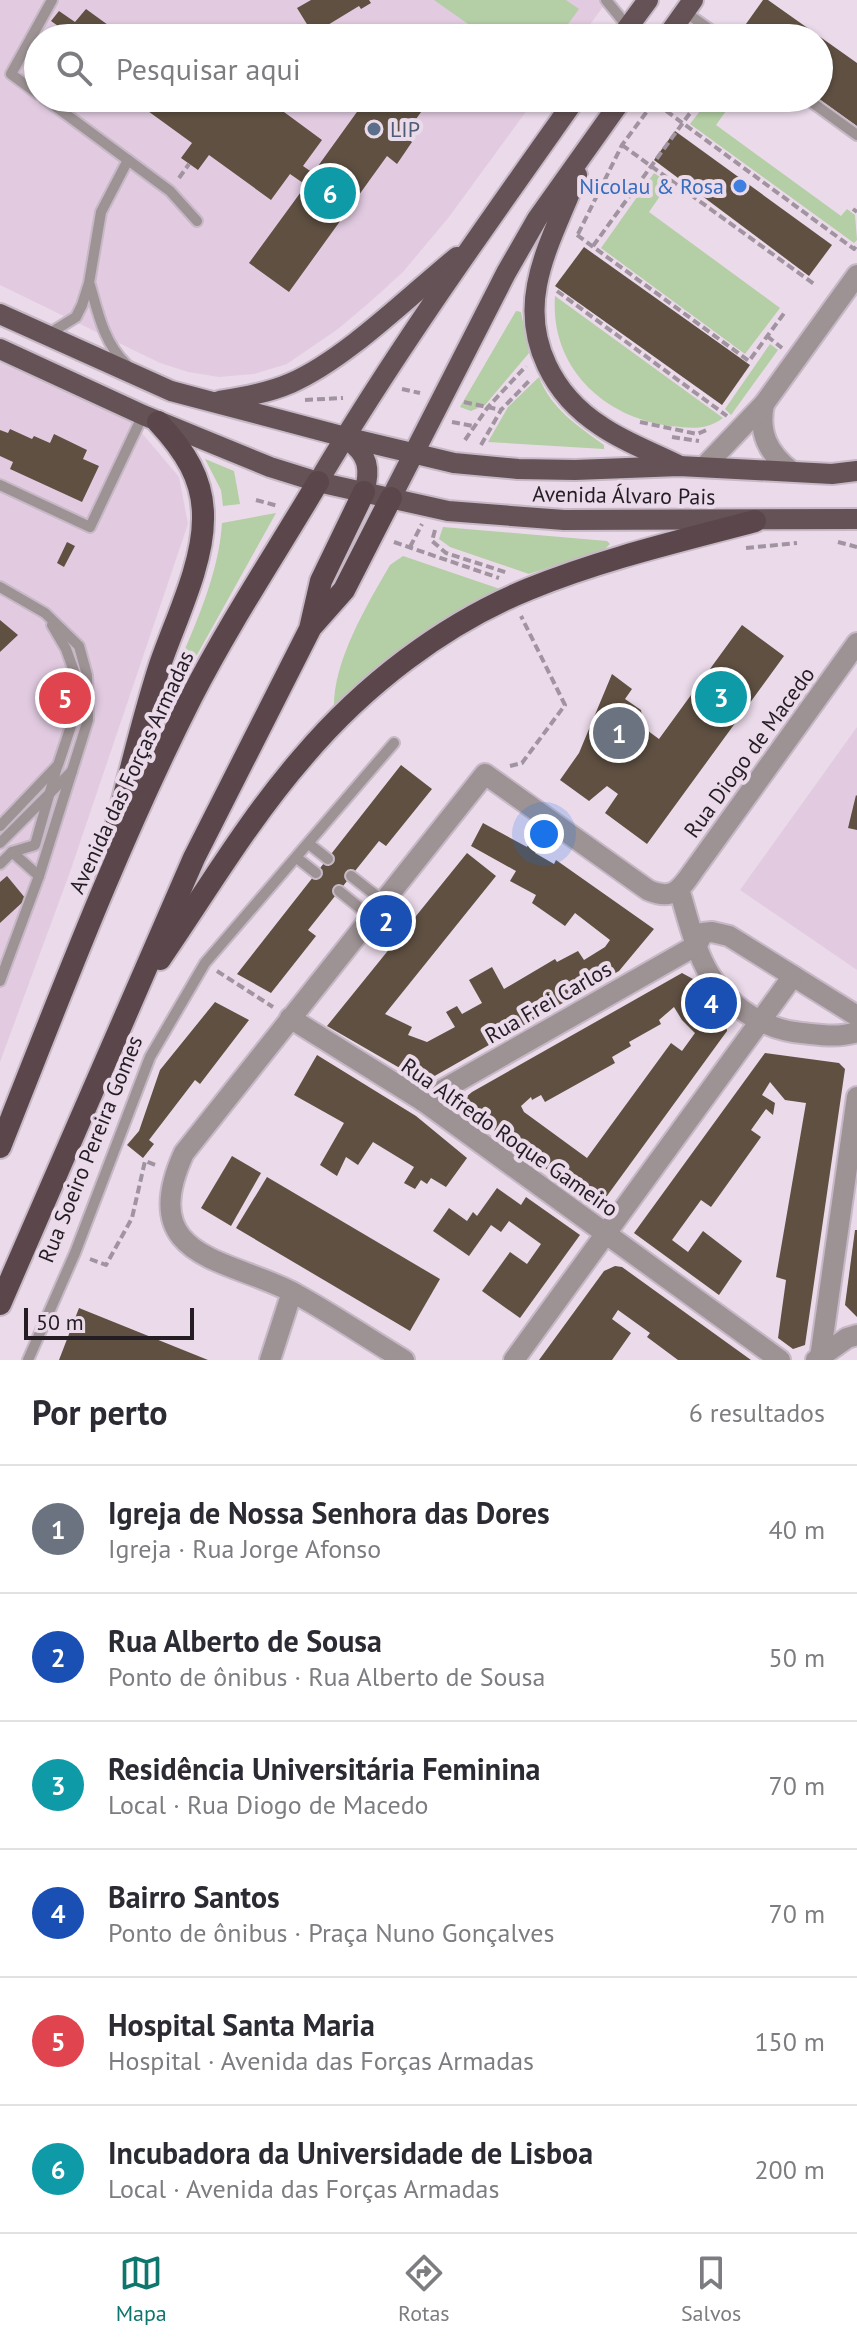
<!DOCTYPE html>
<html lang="pt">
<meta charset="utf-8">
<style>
:root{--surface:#fff;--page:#f7f7f7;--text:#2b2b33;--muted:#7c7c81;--line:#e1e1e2;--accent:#0f766e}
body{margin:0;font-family:"PT Sans",sans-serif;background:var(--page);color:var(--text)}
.scale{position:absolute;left:24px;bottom:20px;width:170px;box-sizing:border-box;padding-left:8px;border:4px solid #241d23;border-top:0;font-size:22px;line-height:28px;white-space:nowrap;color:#241d23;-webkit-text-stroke:6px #ebdaea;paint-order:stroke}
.you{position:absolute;left:544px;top:834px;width:28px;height:28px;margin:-20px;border:6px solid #fff;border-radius:50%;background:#1a73e8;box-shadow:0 0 0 12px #1a73e833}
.badge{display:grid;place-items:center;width:52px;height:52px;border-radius:50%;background:var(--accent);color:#fff;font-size:26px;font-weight:700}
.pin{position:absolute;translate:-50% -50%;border:4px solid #fff;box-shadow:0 2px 8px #0006}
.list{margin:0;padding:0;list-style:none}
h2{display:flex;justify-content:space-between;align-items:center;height:104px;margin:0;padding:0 32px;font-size:34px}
h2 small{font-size:26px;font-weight:400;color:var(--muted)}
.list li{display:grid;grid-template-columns:52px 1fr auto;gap:24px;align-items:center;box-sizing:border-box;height:128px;padding:0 32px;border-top:2px solid var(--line)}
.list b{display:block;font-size:30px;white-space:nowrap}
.list p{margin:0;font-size:26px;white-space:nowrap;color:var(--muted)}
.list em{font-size:26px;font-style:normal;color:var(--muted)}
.icon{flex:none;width:44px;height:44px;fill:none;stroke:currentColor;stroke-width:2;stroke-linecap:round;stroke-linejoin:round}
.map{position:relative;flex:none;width:857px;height:1360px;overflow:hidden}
.search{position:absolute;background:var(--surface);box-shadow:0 2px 6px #0004;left:24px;right:24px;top:24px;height:88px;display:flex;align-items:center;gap:20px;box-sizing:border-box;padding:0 28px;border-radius:44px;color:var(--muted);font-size:30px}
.sheet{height:872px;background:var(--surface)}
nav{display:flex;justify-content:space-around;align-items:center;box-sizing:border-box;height:112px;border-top:2px solid var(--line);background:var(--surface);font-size:22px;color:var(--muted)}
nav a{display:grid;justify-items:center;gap:4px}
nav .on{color:var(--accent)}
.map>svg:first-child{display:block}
.built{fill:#e2cbe1}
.green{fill:#b4cea5}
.building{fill:#5f5042;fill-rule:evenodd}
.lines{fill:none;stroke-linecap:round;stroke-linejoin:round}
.service-casing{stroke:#c7b8c6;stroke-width:14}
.minor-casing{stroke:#c7b8c6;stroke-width:24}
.primary-casing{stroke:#c7b8c6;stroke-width:24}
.trunk-casing{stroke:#c7b8c6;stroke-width:26}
.path{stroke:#a194a0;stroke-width:4;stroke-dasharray:8 4;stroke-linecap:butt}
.service{stroke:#9d9294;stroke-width:10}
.minor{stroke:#9d9294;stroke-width:20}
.primary{stroke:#655256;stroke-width:20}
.trunk{stroke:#5b474b;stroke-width:22}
.service-dot{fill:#5c6f8a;stroke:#ebdaea;stroke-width:3}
.shop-dot{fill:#3f7fe0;stroke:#ebdaea;stroke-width:3}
.labels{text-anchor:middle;stroke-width:8;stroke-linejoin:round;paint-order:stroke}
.service-label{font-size:22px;fill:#4e5e75;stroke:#ebdaea;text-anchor:start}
.shop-label{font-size:22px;fill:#366cbe;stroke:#ebdaea;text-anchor:end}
.street-label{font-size:22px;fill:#241d23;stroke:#ebdaea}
</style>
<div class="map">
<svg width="857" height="1360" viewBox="0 0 857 1360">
<rect width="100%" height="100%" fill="#ebdaea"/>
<g class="built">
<polygon points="0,0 608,0 580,38 38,38 38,98 536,98 449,217 403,272 370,302 338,329 287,364 254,374 219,377 188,372 160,363 0,285"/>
<polygon points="0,362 130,419 179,477 188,524 70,872 0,1062"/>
<polygon points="857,727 857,970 740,890"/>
</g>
<g class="green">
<polygon points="434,0 566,0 579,9 558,38 488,38"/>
<polygon points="710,98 716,98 713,102 726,111 716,125 841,216 847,209 855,215 857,240 854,243 690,124"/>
<polygon points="654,173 669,183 649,212 780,308 745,354 601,248"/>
<path d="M555 296 723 418C705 431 691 428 670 426 603 417 550 367 555 296Z"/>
<polygon points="516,311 521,312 529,353 485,405 471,411 460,407"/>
<polygon points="770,344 778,350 731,415 725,409"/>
<path d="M539 377C551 409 578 426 604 445V449L488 442 508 407Z"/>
<polygon points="205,459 234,471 240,504 223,506 221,490"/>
<path d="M276 513 188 671 177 668C196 623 219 573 222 523Z"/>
<polygon points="443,527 607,541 610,544 605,549 529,574 450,547 439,539"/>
<path d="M403 556 500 589 455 615 334 708C333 661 367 605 390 565Z"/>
</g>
<g class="building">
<polygon points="311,0 369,0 371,3 361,9 359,6 313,34 297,8"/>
<polygon points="763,0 768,0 857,63 857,126 819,99 819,38 736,38"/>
<polygon points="86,9 126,38 65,38 68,33 51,21 59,11 75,22"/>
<polygon points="130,98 265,98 322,140 303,166 313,173 367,98 431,98 404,136 412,142 397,164 387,156 289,292 249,263 306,185 290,174 271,200 209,155 198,170 181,158 192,143"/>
<polygon points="675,131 832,245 809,276 654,160"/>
<polygon points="584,247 750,365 722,405 555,286"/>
<polygon points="10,429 32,439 34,436 50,443 54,434 87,450 83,459 99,466 82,502 10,469 13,462 0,456 0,430 8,433"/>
<polygon points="67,542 75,546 64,567 57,563"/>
<polygon points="0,620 18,635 0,652"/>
<polygon points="742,625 784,656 647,844 605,813 618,794 607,786 589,801 560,780 579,753 612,674 632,689 625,699 641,710 644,728 659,739"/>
<polygon points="401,765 432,789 386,846 379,841 351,876 308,930 316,936 271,993 237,974"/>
<polygon points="856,795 857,796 857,830 848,828"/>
<polygon points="483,823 527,847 529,843 538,848 535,853 554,864 556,860 654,929 619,971 424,1082 327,1026 467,853 496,876 385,1014 412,1027 408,1035 427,1042 455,1027 446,1012 457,1006 462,1014 482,1003 469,980 492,967 504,989 555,959 557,962 578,951 584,960 605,947 610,940 575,913 565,926 532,903 536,895 510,881 516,871 471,846"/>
<polygon points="7,876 26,899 0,923 0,882"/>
<path d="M682 973 693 979 726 1021 727 1031 604 1200 591 1202 464 1108 465 1098 472 1092ZM674 1007 682 1020 695 1033 682 1051 671 1043 587 1158 524 1112 521 1106 531 1097 532 1100 541 1095 545 1102 615 1063 612 1057 631 1046 629 1042 661 1024 659 1020Z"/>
<polygon points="215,1002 249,1020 200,1084 195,1080 149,1140 154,1144 143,1158 127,1145 139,1131 160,1070"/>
<polygon points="765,1053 839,1063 845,1069 805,1345 793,1349 778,1338 786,1280 776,1277 806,1103 785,1100 770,1082 762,1095 775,1103 773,1115 766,1109 751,1130 761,1137 711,1207 701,1200 672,1240 688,1252 703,1231 742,1261 719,1295 634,1233"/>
<polygon points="317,1055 416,1116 467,1158 446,1187 431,1178 427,1184 421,1180 415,1189 404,1183 414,1167 373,1142 358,1165 346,1157 337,1176 320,1165 344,1123 294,1095"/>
<polygon points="232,1156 261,1173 231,1226 201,1208"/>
<polygon points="267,1177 440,1279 410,1331 236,1228"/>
<polygon points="497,1188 521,1205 526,1197 580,1235 520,1318 482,1291 510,1252 527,1264 541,1244 509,1221 501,1232 491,1225 469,1256 433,1231 449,1208 467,1221 473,1212 477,1216"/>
<polygon points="855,1230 857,1230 857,1317 845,1305"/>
<polygon points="615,1266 622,1267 751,1360 678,1360 647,1337 650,1333 618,1310 612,1319 631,1333 612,1360 539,1360 604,1271"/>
<polygon points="79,1308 208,1360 59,1360"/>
</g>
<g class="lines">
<defs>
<g id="service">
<polyline points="606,0 628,27"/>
<polyline points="685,12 722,38"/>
<polyline points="38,94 11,74 52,0"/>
<polyline points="44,98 170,191 197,221"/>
<polyline points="806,98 857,135"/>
<path d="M90 285C98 313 104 343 126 364"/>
<polyline points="47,335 76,317 82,305 89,283 101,212 128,160"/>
<polyline points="0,485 90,527 143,415"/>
<polyline points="0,587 45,613 79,646 87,675 88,720 39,876"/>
<polyline points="0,826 58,765 75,714 75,674 66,649 52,625"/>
<polyline points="0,843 72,771"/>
<polyline points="309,844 328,859"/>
<polyline points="297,858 316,873"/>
<polyline points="0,864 12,852 35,845 57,767"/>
<polyline points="351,876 383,901"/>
<polyline points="339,891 371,917"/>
<polyline points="0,981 39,876 12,852"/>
<polyline points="28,1360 75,1253 150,1057 205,963 394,743"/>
</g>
<g id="minor">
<path d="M764 404C758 433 768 453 791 471"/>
<polyline points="705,466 764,404 857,275"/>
<path d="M679 889C686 912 692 938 702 960 720 1000 758 1029 802 1033 821 1035 838 1038 857 1032"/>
<polyline points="697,945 703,933 712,932 729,936 857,1016"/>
<polyline points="290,1018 423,1101 780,1360"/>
<polyline points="423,1101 697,945"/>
<polyline points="820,1358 857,1097"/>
<polyline points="270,1360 292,1292"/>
<path d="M404 1360C367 1338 331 1313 294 1293 228 1258 135 1260 184 1153L485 774 648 890C677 903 683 884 699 863L857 643"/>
<polyline points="514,1360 793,976"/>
<polyline points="816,1360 847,1338 857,1335"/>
</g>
<g id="primary">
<polyline points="620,38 648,0"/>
<polyline points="666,38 693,0"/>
<path d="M577 175C564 211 544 247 537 285 526 342 553 395 601 426 624 442 652 452 678 465"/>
<polyline points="0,314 171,391 345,437 454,463 518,469 575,470 679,466 832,474 857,471"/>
<polyline points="0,349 143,415 270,467 318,482 448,511 564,520 857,519"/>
<path d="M219 401C243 397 268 393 291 383 346 359 409 296 457 257"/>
<path d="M348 440C368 454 371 469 364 492"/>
<path d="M318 482C397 349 487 224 576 98"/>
<polyline points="391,498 506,273 537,219 623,98"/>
</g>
<g id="trunk">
<polyline points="313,625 344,590 391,498"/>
<path d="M112 842C128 783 141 723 160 665 175 621 203 565 203 519 204 479 184 450 158 422"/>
<path d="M160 959C206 892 249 819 303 757 363 686 443 624 529 589 602 559 680 541 755 521"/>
<path d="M0 1147C60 996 118 842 192 696 230 622 276 553 318 482"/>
<polyline points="0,1304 194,858 310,629 321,581 364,492"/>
</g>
</defs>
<use href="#service" class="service-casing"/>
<use href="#minor" class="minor-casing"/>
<use href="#primary" class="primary-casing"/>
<use href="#trunk" class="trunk-casing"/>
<g class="path">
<polyline points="622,145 814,284"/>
<polyline points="179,178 189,164"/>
<polyline points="853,209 857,212"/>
<polyline points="578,234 622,145 654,102 854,249 857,245"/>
<polyline points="577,235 749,361 785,312"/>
<polyline points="593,246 701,98"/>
<polyline points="557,291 727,416"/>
<polyline points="767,336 782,348"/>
<polyline points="402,389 420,393"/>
<polyline points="305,400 343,398"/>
<polyline points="464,402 501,410"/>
<polyline points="452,422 473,426"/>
<polyline points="640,422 697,434 709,429"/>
<polyline points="672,437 699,441"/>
<polyline points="465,440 488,407 526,366"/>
<polyline points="481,445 501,410 531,379"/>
<polyline points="256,500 278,506"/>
<polyline points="435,530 432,541 446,553 508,573"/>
<polyline points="394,542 499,578"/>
<polyline points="838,542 857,547"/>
<polyline points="410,547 422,524"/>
<polyline points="746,548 797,543"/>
<polyline points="510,766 522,763 565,705 521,616"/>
<polyline points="217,971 273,1007"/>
<polyline points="90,1259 106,1265 132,1218 145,1161 158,1166"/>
</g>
<use href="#service" class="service"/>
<use href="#minor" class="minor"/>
<use href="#primary" class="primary"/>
<use href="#trunk" class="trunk"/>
</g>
<circle class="service-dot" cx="374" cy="129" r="8"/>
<circle class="shop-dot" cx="740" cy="186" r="8"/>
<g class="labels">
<g class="service-label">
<text x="390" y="137">LIP</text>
</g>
<g class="shop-label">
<text x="724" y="194">Nicolau &amp; Rosa</text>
</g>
<g class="street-label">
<text transform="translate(624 495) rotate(1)" y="8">Avenida Álvaro Pais</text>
<text transform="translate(749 752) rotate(-54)" y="8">Rua Diogo de Macedo</text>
<text transform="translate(131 772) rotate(-65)" y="8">Avenida das Forças Armadas</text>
<text transform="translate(548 1002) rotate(-30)" y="8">Rua Frei Carlos</text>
<text transform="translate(510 1137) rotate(35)" y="8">Rua Alfredo Roque Gameiro</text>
<text transform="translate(90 1149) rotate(-68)" y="8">Rua Soeiro Pereira Gomes</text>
</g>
</g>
</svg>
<div class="scale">50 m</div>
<div class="you"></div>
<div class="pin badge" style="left:619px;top:733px;background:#6b7280">1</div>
<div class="pin badge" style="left:386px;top:921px;background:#1a4fb4">2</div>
<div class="pin badge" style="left:721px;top:697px;background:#0f9aa8">3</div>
<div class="pin badge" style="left:711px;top:1003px;background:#1a4fb4">4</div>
<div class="pin badge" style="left:65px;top:698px;background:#e0444e">5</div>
<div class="pin badge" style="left:330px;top:193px;background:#0f9aa8">6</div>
<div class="search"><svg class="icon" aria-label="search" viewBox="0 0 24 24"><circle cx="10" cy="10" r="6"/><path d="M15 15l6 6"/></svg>Pesquisar aqui</div>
</div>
<section class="sheet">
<h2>Por perto<small>6 resultados</small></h2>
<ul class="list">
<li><span class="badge" style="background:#6b7280">1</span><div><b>Igreja de Nossa Senhora das Dores</b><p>Igreja · Rua Jorge Afonso</p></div><em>40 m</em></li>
<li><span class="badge" style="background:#1a4fb4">2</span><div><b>Rua Alberto de Sousa</b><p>Ponto de ônibus · Rua Alberto de Sousa</p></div><em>50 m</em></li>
<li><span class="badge" style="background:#0f9aa8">3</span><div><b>Residência Universitária Feminina</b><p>Local · Rua Diogo de Macedo</p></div><em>70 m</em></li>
<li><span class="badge" style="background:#1a4fb4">4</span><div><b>Bairro Santos</b><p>Ponto de ônibus · Praça Nuno Gonçalves</p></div><em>70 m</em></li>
<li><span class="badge" style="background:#e0444e">5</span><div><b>Hospital Santa Maria</b><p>Hospital · Avenida das Forças Armadas</p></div><em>150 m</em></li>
<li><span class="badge" style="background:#0f9aa8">6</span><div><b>Incubadora da Universidade de Lisboa</b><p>Local · Avenida das Forças Armadas</p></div><em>200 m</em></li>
</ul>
</section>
<nav>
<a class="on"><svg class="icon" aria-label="map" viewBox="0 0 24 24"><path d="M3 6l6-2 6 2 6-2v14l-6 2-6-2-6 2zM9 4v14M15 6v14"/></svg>Mapa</a>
<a><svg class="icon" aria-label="directions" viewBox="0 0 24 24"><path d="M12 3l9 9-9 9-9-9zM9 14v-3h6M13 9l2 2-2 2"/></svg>Rotas</a>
<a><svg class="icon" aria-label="saved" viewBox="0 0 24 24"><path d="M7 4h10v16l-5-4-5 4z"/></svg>Salvos</a>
</nav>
